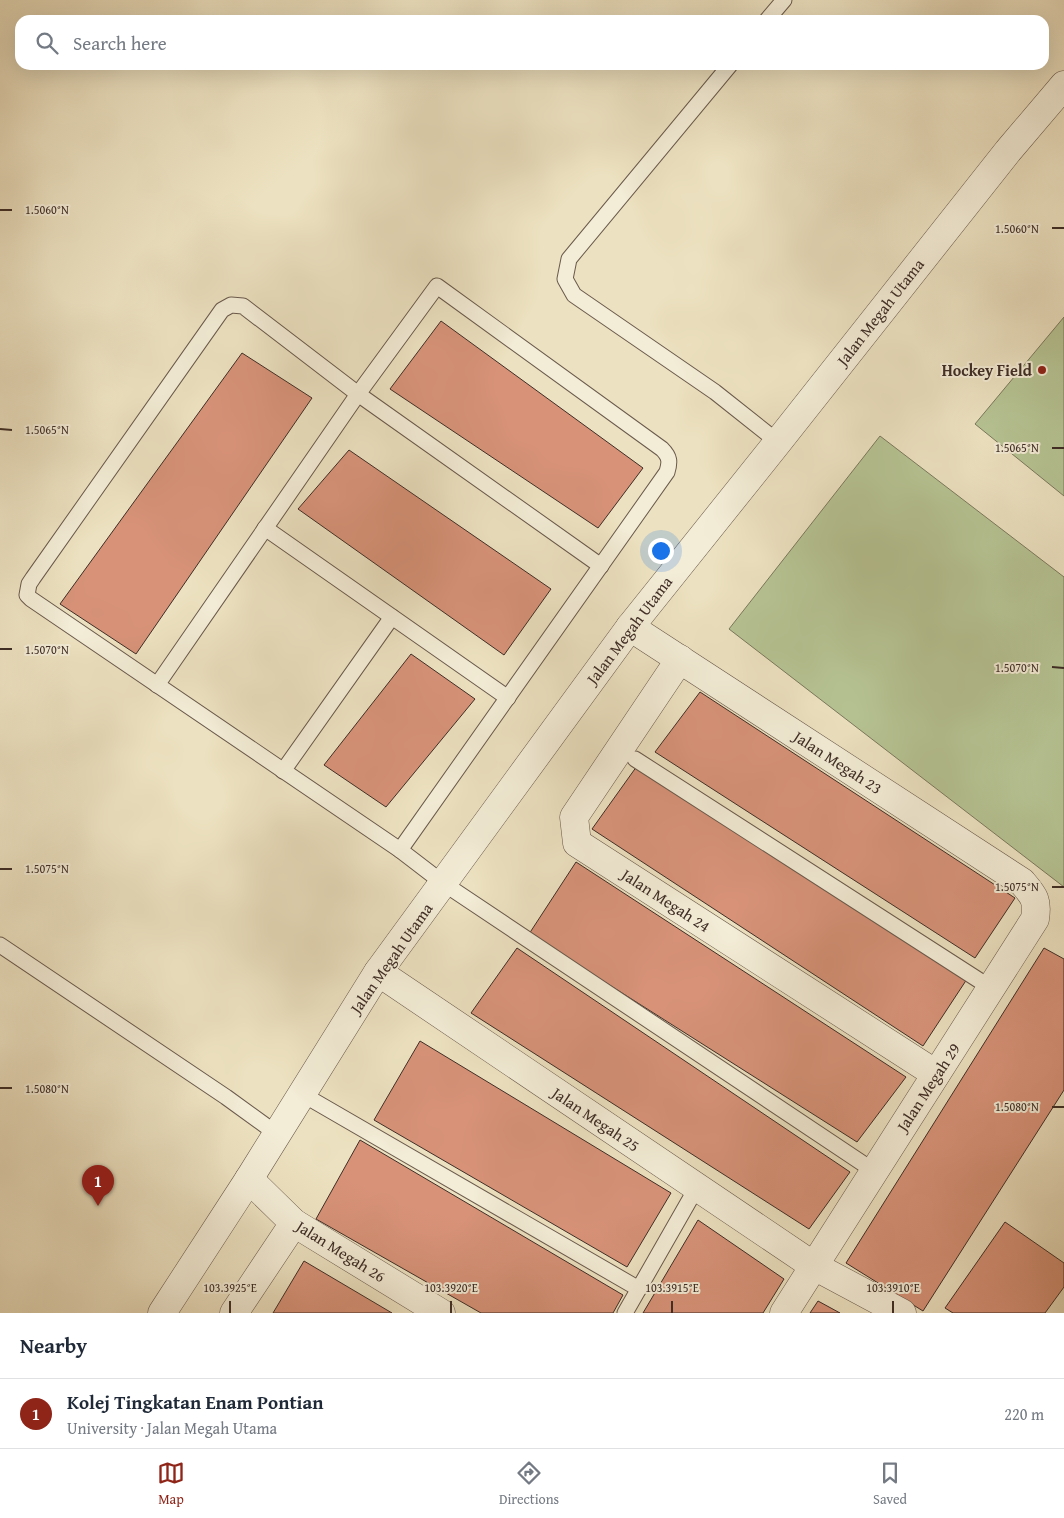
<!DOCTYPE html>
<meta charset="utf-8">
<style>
:root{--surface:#fff;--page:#f6f6f7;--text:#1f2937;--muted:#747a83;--line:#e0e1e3;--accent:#8f2418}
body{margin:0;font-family:"Gentium Book Plus",serif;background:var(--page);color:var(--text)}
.you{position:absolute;left:660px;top:550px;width:18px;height:18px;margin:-12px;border:4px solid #fff;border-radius:50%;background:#1a73e8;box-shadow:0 0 0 8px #1a73e833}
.badge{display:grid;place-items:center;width:32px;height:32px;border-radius:50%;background:var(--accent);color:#fff;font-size:16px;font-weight:700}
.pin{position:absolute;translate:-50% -41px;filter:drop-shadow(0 1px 2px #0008)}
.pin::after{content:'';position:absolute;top:26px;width:18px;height:15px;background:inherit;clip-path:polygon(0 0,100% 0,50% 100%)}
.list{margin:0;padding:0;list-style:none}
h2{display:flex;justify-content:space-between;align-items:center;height:65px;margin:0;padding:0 20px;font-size:21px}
h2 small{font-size:16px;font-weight:400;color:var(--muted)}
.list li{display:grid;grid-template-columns:32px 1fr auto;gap:15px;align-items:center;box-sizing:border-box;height:70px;padding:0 20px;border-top:1px solid var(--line)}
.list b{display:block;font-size:19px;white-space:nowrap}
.list p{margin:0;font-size:16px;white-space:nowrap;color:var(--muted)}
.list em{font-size:16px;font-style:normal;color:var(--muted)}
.icon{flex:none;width:28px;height:28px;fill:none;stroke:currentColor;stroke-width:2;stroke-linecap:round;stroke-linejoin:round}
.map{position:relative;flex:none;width:1064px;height:1313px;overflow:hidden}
.search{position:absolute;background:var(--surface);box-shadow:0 5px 20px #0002;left:15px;right:15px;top:15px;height:55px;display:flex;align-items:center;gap:12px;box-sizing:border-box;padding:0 18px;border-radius:15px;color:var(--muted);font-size:19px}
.sheet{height:135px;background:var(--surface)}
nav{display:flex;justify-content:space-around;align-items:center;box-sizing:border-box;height:70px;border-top:1px solid var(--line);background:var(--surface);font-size:14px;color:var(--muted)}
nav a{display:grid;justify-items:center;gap:2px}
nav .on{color:var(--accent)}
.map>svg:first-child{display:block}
.green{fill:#b6c393;stroke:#7a785c}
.building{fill:#d79278;stroke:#3e2d26}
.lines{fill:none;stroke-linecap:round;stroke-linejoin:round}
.lane-casing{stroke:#6a5a4c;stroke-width:17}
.street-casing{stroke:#6a5a4c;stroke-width:29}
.lane{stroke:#f3ecd6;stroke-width:15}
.street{stroke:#f3ecd6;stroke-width:28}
.ticks{fill:none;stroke:#3e2d26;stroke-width:2}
.poi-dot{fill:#8f2418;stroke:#f3ecd6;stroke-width:2}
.labels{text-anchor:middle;stroke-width:4;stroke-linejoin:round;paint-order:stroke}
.street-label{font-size:16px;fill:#3e2d26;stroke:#f3ecd6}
.poi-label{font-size:16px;font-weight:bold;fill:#3e2d26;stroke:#f3ecd6;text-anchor:end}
.ticks-label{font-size:12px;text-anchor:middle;fill:#3e2d26;stroke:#f3ecd6;stroke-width:4;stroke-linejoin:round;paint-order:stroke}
</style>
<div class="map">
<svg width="1064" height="1313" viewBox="0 0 1064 1313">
<rect width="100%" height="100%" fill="#ece1c0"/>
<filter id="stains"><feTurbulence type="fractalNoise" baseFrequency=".004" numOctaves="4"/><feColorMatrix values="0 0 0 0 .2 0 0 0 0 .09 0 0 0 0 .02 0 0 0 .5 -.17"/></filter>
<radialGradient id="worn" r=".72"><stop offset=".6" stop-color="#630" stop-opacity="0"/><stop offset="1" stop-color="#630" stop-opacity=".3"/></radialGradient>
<g class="green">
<polygon points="1064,317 1064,496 975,424"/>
<polygon points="880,436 1064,577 1064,887 729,629"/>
</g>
<g class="building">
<polygon points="441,321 643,468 598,528 390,389"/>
<polygon points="242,353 312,398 136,654 60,604"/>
<polygon points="349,450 551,589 504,655 298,509"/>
<polygon points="411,654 475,699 386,807 324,765"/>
<polygon points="700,692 1015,898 975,958 655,752"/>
<polygon points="637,766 967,979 923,1046 592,829"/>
<polygon points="576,862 906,1077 857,1142 529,934"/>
<polygon points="517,948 850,1172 809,1229 471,1013"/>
<polygon points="1044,948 1064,959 1064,1090 923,1311 846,1263"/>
<polygon points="420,1041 671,1193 627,1267 374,1120"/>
<polygon points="360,1140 623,1295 613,1313 481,1313 316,1219"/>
<polygon points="698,1220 784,1279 763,1313 643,1313"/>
<polygon points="1005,1222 1064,1263 1064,1287 1045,1313 953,1313 945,1308"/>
<polygon points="304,1261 392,1313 273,1313"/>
<polygon points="818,1301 840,1313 810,1313"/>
</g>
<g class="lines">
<defs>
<g id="lane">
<polyline points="767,20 784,0"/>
<polyline points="730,65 569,259 565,279 574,295 715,392 778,442"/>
<polyline points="265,528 508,698"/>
<polyline points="601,566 358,394 243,306 231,305 222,310 33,578 29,584 27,595 31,599 400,850 443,883 874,1171"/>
<path d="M157 685 358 394 437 286 662 449C670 457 670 462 667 472L400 850"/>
<polyline points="635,759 991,988"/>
<polyline points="283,771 392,617"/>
<polyline points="0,945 226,1097 277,1134"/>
<polyline points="302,1094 639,1289"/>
<polyline points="625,1313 697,1187"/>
</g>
<g id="street">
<path d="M630 627 1022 882C1034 896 1038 900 1035 919L784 1313"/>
<polyline points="680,659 574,817 577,843 936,1074"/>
<polyline points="378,972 814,1266 902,1313"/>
<polyline points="249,1179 294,1223 441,1313"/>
<polyline points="162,1313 249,1179 378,972 630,627 778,442 1008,151 1064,85"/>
<polyline points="234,1313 294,1223"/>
</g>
</defs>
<use href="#lane" class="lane-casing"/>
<use href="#street" class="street-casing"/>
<use href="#lane" class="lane"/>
<use href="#street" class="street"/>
</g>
<path class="ticks" d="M0 210H12M1052 228H1064M0 429 12 430M1052 448H1064M0 649H12M1052 667 1064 668M0 869H12M1052 887H1064M0 1088H12M1052 1107H1064M230 1313V1301M451 1313V1301M672 1313V1301M893 1313V1301"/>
<circle class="poi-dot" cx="1042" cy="370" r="5"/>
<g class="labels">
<g class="street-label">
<text transform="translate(880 312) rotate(-52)" y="6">Jalan Megah Utama</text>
<text transform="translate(629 630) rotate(-53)" y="6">Jalan Megah Utama</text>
<text transform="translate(838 762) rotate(33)" y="6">Jalan Megah 23</text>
<text transform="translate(666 900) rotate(33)" y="6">Jalan Megah 24</text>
<text transform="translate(391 958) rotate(-55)" y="6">Jalan Megah Utama</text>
<text transform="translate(928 1087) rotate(-57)" y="6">Jalan Megah 29</text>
<text transform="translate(596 1119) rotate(34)" y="6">Jalan Megah 25</text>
<text transform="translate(341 1251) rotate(32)" y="6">Jalan Megah 26</text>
</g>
<g class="poi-label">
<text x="1032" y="376">Hockey Field</text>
</g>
</g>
<g class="ticks-label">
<text x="47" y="214">1.5060°N</text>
<text x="1017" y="233">1.5060°N</text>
<text x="47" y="434">1.5065°N</text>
<text x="1017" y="452">1.5065°N</text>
<text x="47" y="654">1.5070°N</text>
<text x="1017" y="672">1.5070°N</text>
<text x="47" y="873">1.5075°N</text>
<text x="1017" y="891">1.5075°N</text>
<text x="47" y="1093">1.5080°N</text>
<text x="1017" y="1111">1.5080°N</text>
<text x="230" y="1292">103.3925°E</text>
<text x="451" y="1292">103.3920°E</text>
<text x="672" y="1292">103.3915°E</text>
<text x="893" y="1292">103.3910°E</text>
</g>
<rect width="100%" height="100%" filter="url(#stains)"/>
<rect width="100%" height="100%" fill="url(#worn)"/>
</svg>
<div class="you"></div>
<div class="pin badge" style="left:98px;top:1206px">1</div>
<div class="search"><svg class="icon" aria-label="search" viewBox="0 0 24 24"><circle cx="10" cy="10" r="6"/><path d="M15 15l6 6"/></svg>Search here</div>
</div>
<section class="sheet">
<h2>Nearby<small></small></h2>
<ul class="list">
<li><span class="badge">1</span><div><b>Kolej Tingkatan Enam Pontian</b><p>University · Jalan Megah Utama</p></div><em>220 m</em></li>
</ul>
</section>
<nav>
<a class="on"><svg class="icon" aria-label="map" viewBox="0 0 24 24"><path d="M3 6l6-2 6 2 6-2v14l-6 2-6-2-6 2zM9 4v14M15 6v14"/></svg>Map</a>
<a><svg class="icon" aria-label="directions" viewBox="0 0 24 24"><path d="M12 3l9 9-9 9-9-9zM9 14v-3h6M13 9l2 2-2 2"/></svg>Directions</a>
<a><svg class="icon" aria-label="saved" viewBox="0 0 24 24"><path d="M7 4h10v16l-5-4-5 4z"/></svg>Saved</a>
</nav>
